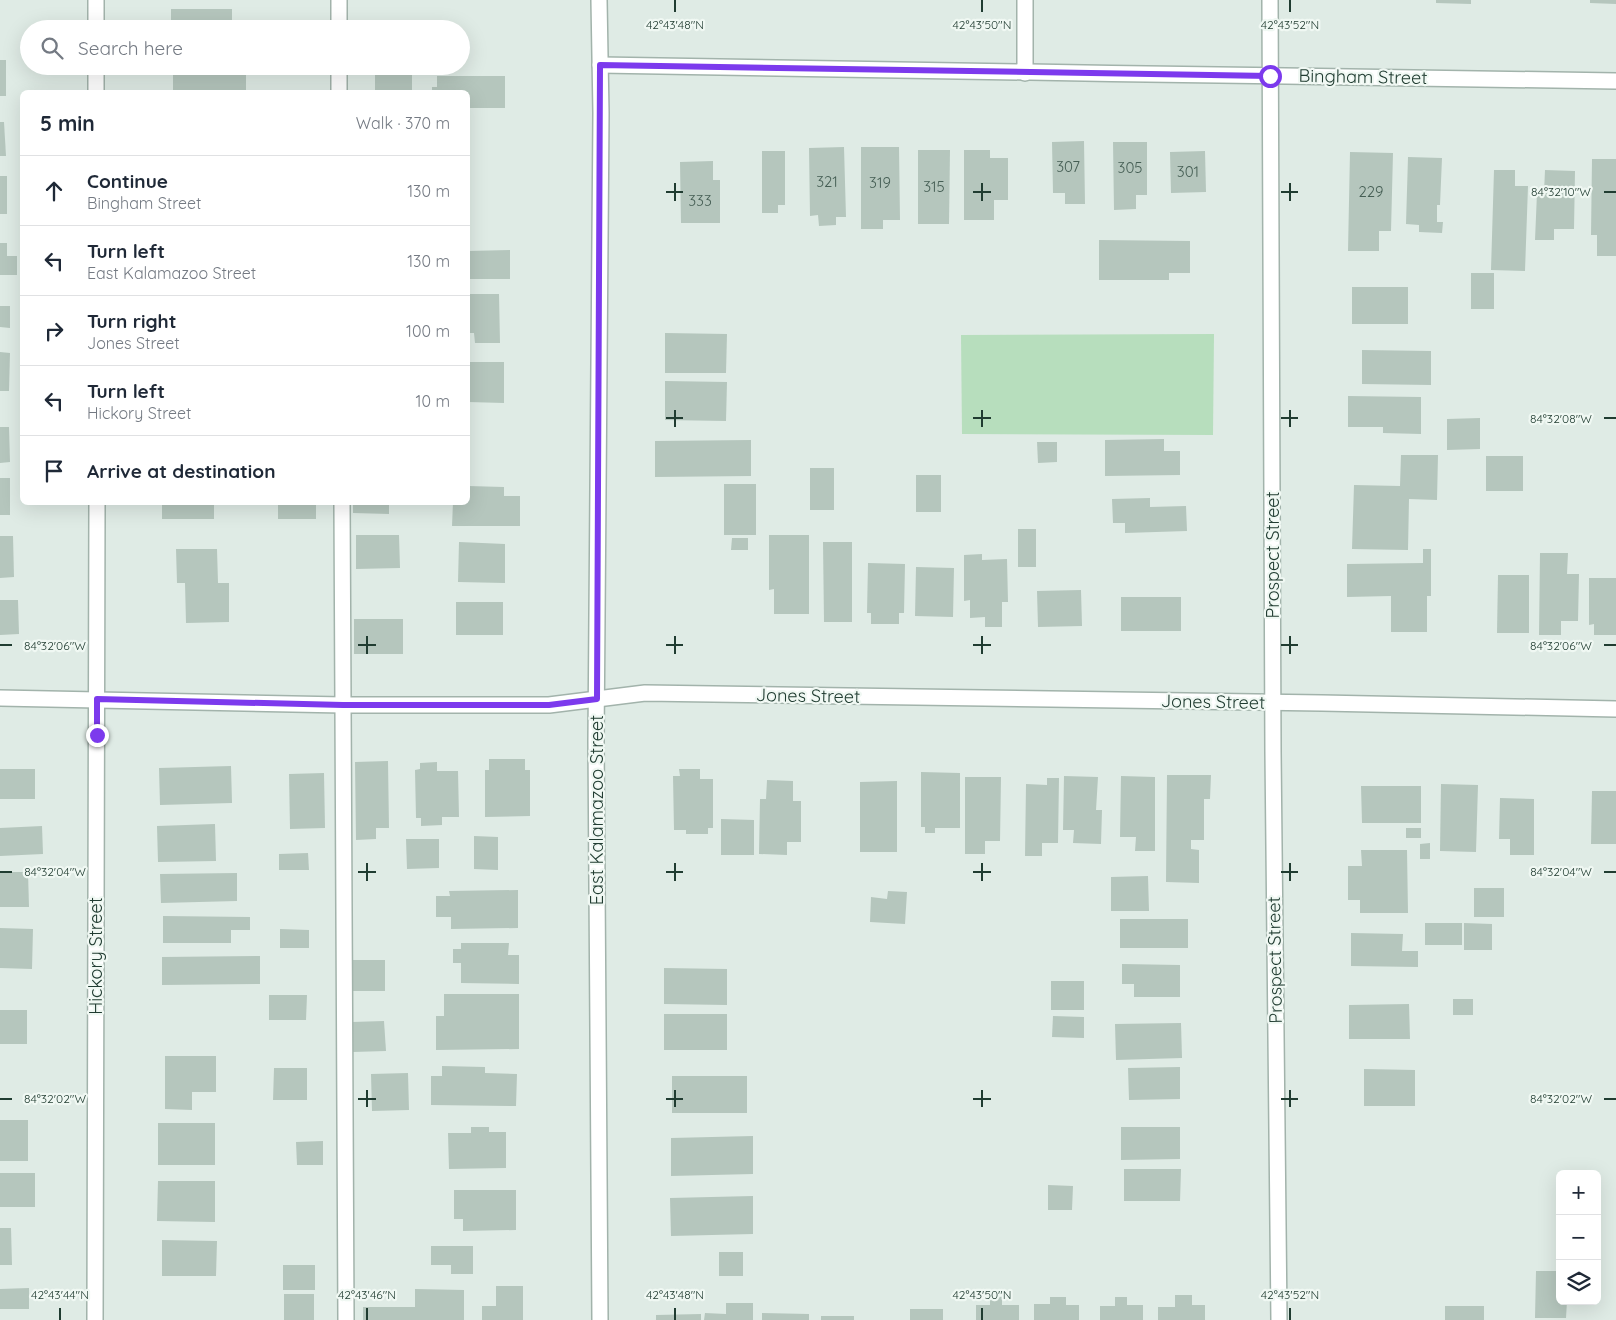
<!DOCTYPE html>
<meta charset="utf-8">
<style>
:root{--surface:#fff;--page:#f2f2f3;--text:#1f2937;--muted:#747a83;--line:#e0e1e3}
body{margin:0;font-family:Quicksand,sans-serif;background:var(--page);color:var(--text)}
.controls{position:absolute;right:15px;bottom:15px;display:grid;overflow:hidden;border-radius:8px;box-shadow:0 5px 20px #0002}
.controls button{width:45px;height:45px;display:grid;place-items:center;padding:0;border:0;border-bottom:1px solid var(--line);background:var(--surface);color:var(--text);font:25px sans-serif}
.stop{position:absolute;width:15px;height:15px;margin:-11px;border:4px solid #7c3aed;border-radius:50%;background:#fff}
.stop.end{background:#7c3aed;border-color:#fff;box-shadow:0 1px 5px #0008}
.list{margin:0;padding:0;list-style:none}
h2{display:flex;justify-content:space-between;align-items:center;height:65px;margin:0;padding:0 20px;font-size:21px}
h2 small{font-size:16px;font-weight:400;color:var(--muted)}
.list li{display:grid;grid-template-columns:32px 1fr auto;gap:15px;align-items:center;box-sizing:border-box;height:70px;padding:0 20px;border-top:1px solid var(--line)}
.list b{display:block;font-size:19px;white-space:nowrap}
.list p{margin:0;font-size:16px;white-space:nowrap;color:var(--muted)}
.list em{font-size:16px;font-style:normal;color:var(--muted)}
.icon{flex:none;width:28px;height:28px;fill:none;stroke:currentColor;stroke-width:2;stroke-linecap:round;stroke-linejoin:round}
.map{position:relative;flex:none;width:1616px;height:1320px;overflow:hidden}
.search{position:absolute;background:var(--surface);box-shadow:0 5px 20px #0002;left:20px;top:20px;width:450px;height:55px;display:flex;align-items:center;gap:12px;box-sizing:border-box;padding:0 18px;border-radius:28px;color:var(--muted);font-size:19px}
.panel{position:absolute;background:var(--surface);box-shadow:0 5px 20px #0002;left:20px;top:90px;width:450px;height:415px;border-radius:8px}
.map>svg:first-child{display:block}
.green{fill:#b7debd}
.building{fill:#b5c6bd}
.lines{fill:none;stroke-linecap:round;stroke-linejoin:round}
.service-casing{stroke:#a2b3ab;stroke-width:18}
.minor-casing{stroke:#a2b3ab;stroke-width:18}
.tertiary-casing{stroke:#a2b3ab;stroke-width:18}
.service{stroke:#fff;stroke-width:15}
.minor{stroke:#fff;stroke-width:15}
.tertiary{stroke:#fff;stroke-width:15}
.route{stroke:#7c3aed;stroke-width:6}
.ticks{fill:none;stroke:#203c31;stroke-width:2}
.labels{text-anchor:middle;stroke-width:4.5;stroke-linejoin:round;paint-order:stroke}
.number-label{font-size:15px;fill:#455e54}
.street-label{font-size:18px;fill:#203c31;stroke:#f0f8f3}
.ticks-label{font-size:12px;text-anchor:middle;fill:#203c31;stroke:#f0f8f3;stroke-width:4.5;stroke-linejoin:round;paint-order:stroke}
</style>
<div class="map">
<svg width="1616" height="1320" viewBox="0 0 1616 1320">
<rect width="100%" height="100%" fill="#dfebe5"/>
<polygon class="green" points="1214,334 1213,435 962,434 961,335"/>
<g class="building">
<polygon points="1436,0 1471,0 1471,4 1436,3"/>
<polygon points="1590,0 1616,0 1616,4 1590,3"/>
<rect x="171" y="9" width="61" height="20"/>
<rect x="0" y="60" width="6" height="36"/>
<rect x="173" y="66" width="73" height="26"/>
<rect x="375" y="66" width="37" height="24"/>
<polygon points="437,76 505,76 505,108 468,108 468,92 432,92 432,87 437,87"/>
<polygon points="0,122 4,122 6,156 0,156"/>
<polygon points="1084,141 1085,204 1065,204 1065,193 1053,193 1052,142"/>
<polygon points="1113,142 1147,142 1147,195 1136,195 1136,209 1114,210"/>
<polygon points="844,147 846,217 836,217 836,225 819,226 818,215 810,216 809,148"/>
<polygon points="861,147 899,147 900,220 883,220 883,229 861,229"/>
<polygon points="918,150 950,150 949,224 918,224"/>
<polygon points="964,150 990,150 990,158 1008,158 1008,200 994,200 994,220 964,220"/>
<polygon points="762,151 785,151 785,205 778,205 778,213 762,213"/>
<polygon points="1205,151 1206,192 1171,193 1170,152"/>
<polygon points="1350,152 1393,153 1391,231 1379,231 1379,251 1348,251"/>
<polygon points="1408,157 1442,158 1440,205 1437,205 1437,222 1443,222 1442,233 1419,232 1419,225 1406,224"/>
<polygon points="1592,159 1616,159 1616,256 1597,256 1597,235 1591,235"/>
<polygon points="713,161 713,180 720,180 720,223 681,223 680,162"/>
<polygon points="1494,170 1515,170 1515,186 1528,186 1525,271 1491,270"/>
<polygon points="1545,170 1575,171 1574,229 1554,229 1554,240 1535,240 1537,193 1544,193"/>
<rect x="0" y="176" width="7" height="38"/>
<polygon points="1099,240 1190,241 1190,273 1169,273 1169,280 1099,280"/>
<polygon points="0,243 7,243 7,256 17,256 17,275 0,275"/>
<polygon points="510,250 510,279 468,279 468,251"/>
<rect x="1471" y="273" width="23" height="36"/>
<rect x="1352" y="287" width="56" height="37"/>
<polygon points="468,294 499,294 500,343 475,343 474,333 468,333"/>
<polygon points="0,306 10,306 10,328 0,327"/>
<polygon points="665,333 727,334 726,373 665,373"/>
<polygon points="1362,350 1431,351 1431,385 1362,384"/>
<polygon points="0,352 10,353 9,391 0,391"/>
<polygon points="468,362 504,362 504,403 468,402"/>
<polygon points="665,381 727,382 726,421 665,420"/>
<polygon points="1348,396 1421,397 1421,434 1383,433 1383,427 1348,427"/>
<polygon points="1480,418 1480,449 1447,450 1447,419"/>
<polygon points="0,427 9,427 10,462 0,463"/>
<polygon points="1164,439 1164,451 1180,451 1180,475 1105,476 1105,440"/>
<polygon points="751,440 751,476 655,477 655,441"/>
<polygon points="1037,442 1057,442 1057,462 1038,463"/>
<polygon points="1401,455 1438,455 1437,500 1409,499 1408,550 1352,549 1354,485 1400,486"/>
<rect x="1486" y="456" width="37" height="35"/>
<rect x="810" y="468" width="24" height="42"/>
<rect x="916" y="475" width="25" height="37"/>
<rect x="0" y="478" width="10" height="37"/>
<rect x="724" y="484" width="32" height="51"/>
<polygon points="468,486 504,487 504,496 520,496 520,526 452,526 453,502 468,502"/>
<polygon points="1150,498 1150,507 1186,506 1187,531 1125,533 1125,523 1113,523 1112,499"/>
<rect x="162" y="502" width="52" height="17"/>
<rect x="278" y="502" width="38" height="17"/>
<polygon points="353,502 389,502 389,514 353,513"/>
<rect x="1018" y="529" width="18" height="38"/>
<polygon points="356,535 399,535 400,568 356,569"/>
<polygon points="769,535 809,535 809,614 774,614 774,589 769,590"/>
<polygon points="0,536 13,536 14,577 0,578"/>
<polygon points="732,538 748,538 748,550 731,550"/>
<polygon points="459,542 505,544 505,583 458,582"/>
<polygon points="823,542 852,542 852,622 824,622"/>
<polygon points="176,549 217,549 218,583 229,583 229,622 186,623 185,583 177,583"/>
<polygon points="1423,549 1431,549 1431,596 1427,596 1427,632 1391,632 1391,596 1347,597 1347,564 1423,563"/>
<polygon points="1540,553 1568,553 1567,574 1579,574 1578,621 1561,621 1561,635 1539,635"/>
<polygon points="982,554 982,560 1007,559 1008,602 1002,602 1002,627 985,627 985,617 970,618 970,600 964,601 964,555"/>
<polygon points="868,563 905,564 904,613 899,613 899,624 871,624 871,613 867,613"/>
<polygon points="916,567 954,568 953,617 915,616"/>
<polygon points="1498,575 1529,575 1529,633 1497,633"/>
<polygon points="1589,578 1616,578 1616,635 1594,635 1594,624 1589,625"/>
<polygon points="1081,590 1082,626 1038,627 1037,591"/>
<rect x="1121" y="597" width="60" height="34"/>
<polygon points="0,600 18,600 19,634 0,635"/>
<rect x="456" y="602" width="47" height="33"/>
<rect x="354" y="619" width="49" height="35"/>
<polygon points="489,759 525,759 525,770 530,770 530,816 485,817 485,770 489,770"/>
<polygon points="388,761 389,828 376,828 376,839 356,840 355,762"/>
<polygon points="437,762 437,771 458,771 459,817 442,817 442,825 421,826 421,818 416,818 415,770 420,769 420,763"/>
<polygon points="231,766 232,803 160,805 159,768"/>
<rect x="0" y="769" width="35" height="30"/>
<polygon points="679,769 700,769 700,779 713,779 713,828 708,828 708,834 686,834 686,830 674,830 673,776 680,776"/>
<polygon points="921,772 960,773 960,828 935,828 935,833 925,833 925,827 921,827"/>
<polygon points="324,773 325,828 290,829 289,774"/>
<polygon points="1167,775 1211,775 1210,799 1204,799 1204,840 1191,840 1191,849 1199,850 1199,883 1166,882"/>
<polygon points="1064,776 1098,777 1096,810 1102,810 1101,844 1073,843 1074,830 1063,830"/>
<polygon points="1121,776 1155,777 1155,851 1135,851 1136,837 1120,837"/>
<polygon points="965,777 1001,777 1000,841 985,841 985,854 965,854"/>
<polygon points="1047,778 1059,778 1058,843 1042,843 1042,856 1025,856 1026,784 1047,785"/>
<polygon points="767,780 793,781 793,801 801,801 801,842 787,842 787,855 759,854 760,799 766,799"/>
<polygon points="897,781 897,852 860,852 860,782"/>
<polygon points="1441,784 1478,785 1476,852 1440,851"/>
<polygon points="1361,786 1421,786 1421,823 1362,823"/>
<polygon points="1592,791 1616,791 1616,844 1591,844"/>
<polygon points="1500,798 1534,799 1534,855 1510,855 1510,839 1499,839"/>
<polygon points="721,819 754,820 754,855 721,855"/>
<polygon points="215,824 216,861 158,862 157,826"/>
<polygon points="42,826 43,854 0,856 0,828"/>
<rect x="1406" y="828" width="15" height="10"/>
<polygon points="474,836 498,837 498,870 474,869"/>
<polygon points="406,839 439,839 439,868 407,869"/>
<polygon points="1430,843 1430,859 1420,859 1420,844"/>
<polygon points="1361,850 1407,850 1408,913 1360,913 1360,900 1348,900 1348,866 1362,866"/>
<polygon points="308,853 309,870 279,870 279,854"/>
<polygon points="0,872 28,872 29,907 0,907"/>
<polygon points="237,873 237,901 161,903 160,874"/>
<polygon points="1148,876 1149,911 1111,911 1111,877"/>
<rect x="1474" y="888" width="30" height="29"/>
<polygon points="518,890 518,928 451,929 451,917 436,917 436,896 450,896 449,891"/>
<polygon points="888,891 907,892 905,924 870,922 871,897 887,899"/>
<polygon points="163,916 250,917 250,930 231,930 231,943 163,943"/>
<rect x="1120" y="919" width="68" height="29"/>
<rect x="1425" y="923" width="37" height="22"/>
<polygon points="1464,923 1492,924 1492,950 1464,950"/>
<polygon points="0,928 33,929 32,969 0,968"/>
<polygon points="280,929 309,930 309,948 280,948"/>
<polygon points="1351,933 1403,934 1402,951 1418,951 1418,967 1351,966"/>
<polygon points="461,943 509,943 508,955 519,955 519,984 461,983 461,963 453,963 453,949 461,949"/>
<polygon points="260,956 260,984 162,985 162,957"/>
<rect x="352" y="960" width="33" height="31"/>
<polygon points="1122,964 1180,965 1180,997 1134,997 1134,984 1122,984"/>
<polygon points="664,968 727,969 727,1005 664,1004"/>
<rect x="1051" y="981" width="33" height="29"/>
<polygon points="444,994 519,994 519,1049 436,1050 436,1016 444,1016"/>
<polygon points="269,995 307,995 306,1020 269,1020"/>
<rect x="1453" y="999" width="20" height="16"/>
<polygon points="1409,1004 1410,1039 1349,1039 1349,1005"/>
<rect x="0" y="1010" width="27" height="34"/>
<rect x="664" y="1014" width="63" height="36"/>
<polygon points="1053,1016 1084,1017 1084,1038 1052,1037"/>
<polygon points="384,1021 386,1051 353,1052 352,1022"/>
<polygon points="1181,1023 1182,1058 1116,1060 1115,1024"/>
<polygon points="165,1056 216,1056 216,1092 192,1092 192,1110 165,1109"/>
<polygon points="442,1066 485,1067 485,1073 517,1074 516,1106 431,1105 431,1076 442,1076"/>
<polygon points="1180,1067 1180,1099 1129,1100 1128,1068"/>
<polygon points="274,1068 307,1068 307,1100 273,1100"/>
<polygon points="1364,1069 1415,1070 1415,1106 1364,1106"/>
<polygon points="408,1073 409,1110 372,1111 371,1074"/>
<rect x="672" y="1076" width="75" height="37"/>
<rect x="0" y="1120" width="28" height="41"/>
<rect x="158" y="1123" width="57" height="42"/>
<polygon points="471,1127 489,1127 489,1132 506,1132 506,1168 449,1169 448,1133 471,1133"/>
<polygon points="1121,1127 1180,1127 1180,1159 1121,1160"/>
<polygon points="753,1136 753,1174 671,1176 671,1138"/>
<polygon points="323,1141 323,1165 297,1165 296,1142"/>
<polygon points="1124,1169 1181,1169 1180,1201 1124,1201"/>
<rect x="0" y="1173" width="35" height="34"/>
<polygon points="158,1181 215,1181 215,1222 157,1221"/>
<polygon points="1048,1185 1073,1186 1072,1210 1048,1210"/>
<polygon points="454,1190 516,1190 516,1230 463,1231 463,1219 454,1219"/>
<polygon points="753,1196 753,1234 671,1236 670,1198"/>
<polygon points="0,1228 11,1228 12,1265 0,1265"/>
<polygon points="162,1240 217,1241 216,1276 162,1276"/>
<polygon points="431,1246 473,1246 473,1274 451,1274 451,1265 431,1265"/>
<rect x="719" y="1252" width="24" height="24"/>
<rect x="283" y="1265" width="32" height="25"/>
<polygon points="1536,1271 1560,1271 1560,1301 1567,1301 1566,1318 1535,1318"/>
<polygon points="496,1286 523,1286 523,1320 482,1320 482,1306 496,1306"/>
<polygon points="29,1288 29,1309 0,1309 0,1289"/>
<polygon points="415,1289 464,1290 464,1320 363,1320 363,1307 415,1307"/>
<rect x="284" y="1294" width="30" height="26"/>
<polygon points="1175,1295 1192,1295 1192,1305 1205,1305 1205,1320 1158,1320 1158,1307 1175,1307"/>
<polygon points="990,1297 1002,1297 1002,1305 1019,1305 1019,1320 976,1320 976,1305 990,1305"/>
<polygon points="1050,1297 1066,1297 1066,1305 1079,1305 1079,1320 1034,1320 1034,1304 1050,1304"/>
<polygon points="1115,1297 1127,1297 1127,1305 1143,1305 1143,1320 1100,1320 1100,1306 1115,1306"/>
<polygon points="726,1303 753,1303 753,1320 704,1320 705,1313 726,1314"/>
<rect x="1445" y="1306" width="39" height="14"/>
<rect x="910" y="1309" width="33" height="11"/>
<polygon points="762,1313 809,1314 809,1320 762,1320"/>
<polygon points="701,1314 701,1320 656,1320 656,1315"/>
<rect x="821" y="1316" width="33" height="4"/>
</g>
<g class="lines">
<defs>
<g id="service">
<polyline points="339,0 339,29"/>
<polyline points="1025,0 1025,73"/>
<polyline points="339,66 339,92"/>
<polyline points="342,502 346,1320"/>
</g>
<g id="minor">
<polyline points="96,0 96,29"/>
<polyline points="1270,0 1273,752 1279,1320"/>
<path d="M600 65C939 72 1277 75 1616 81"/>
<polyline points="96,66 96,92"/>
<polyline points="0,698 343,705 549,705 645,693 1322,703 1616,709"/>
<polyline points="95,1320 97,502"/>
</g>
<polyline id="tertiary" points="599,0 601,113 596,741 600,1320"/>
</defs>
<use href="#service" class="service-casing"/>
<use href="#minor" class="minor-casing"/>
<use href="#tertiary" class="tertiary-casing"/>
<use href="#service" class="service"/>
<use href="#minor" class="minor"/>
<use href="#tertiary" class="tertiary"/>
</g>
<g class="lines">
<polyline class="route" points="97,735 97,699 343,705 549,705 597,699 600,65 1270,76"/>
</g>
<path class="ticks" d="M675 0V12M982 0V12M1290 0V12M675 183V201M982 183V201M1290 183V201M666 192H683M973 192H991M1281 192H1298M1604 192H1616M675 410V427M982 410V427M1290 410V427M666 418H683M973 418H991M1281 418H1298M1604 418H1616M367 636V654M675 636V654M982 636V654M1290 636V654M0 645H12M358 645H376M666 645H683M973 645H991M1281 645H1298M1604 645H1616M367 863V881M675 863V881M982 863V881M1290 863V881M0 872H12M358 872H376M666 872H683M973 872H991M1281 872H1298M1604 872H1616M367 1090V1107M675 1090V1107M982 1090V1107M1290 1090V1107M0 1099H12M358 1099H376M666 1099H683M973 1099H991M1281 1099H1298M1604 1099H1616M60 1308V1320M367 1308V1320M675 1308V1320M982 1308V1320M1290 1308V1320"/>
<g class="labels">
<g class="number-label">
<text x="1068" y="172">307</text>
<text x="1130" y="173">305</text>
<text x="1188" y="177">301</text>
<text x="827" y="187">321</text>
<text x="880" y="188">319</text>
<text x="934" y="192">315</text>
<text x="1371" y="197">229</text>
<text x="700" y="206">333</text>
</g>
<g class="street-label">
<text transform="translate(1363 77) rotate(1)" y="6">Bingham Street</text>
<text transform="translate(1273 555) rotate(-90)" y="6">Prospect Street</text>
<text transform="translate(808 696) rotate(1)" y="6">Jones Street</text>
<text transform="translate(1213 702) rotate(1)" y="6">Jones Street</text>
<text transform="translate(597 810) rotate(-90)" y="6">East Kalamazoo Street</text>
<text transform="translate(96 956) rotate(-90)" y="6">Hickory Street</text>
<text transform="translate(1275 960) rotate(-91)" y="6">Prospect Street</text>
</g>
</g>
<g class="ticks-label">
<text x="675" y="29">42°43'48"N</text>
<text x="982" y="29">42°43'50"N</text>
<text x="1290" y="29">42°43'52"N</text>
<text x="1561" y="196">84°32'10"W</text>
<text x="1561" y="423">84°32'08"W</text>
<text x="1561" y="650">84°32'06"W</text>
<text x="55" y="650">84°32'06"W</text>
<text x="1561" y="876">84°32'04"W</text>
<text x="55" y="876">84°32'04"W</text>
<text x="55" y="1103">84°32'02"W</text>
<text x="1561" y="1103">84°32'02"W</text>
<text x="60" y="1299">42°43'44"N</text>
<text x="367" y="1299">42°43'46"N</text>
<text x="675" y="1299">42°43'48"N</text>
<text x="982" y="1299">42°43'50"N</text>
<text x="1290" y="1299">42°43'52"N</text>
</g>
</svg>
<div class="controls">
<button>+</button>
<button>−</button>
<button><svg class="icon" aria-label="layers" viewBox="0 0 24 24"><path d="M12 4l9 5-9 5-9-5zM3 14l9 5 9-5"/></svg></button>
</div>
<div class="stop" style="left:1270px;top:76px"></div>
<div class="stop end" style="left:97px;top:735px"></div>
<div class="search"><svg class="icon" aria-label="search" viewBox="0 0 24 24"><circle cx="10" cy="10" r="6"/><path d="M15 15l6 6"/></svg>Search here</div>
<section class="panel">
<h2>5 min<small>Walk · 370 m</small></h2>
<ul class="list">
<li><svg class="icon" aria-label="ahead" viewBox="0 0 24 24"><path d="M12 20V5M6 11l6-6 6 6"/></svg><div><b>Continue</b><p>Bingham Street</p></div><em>130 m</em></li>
<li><svg class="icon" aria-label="left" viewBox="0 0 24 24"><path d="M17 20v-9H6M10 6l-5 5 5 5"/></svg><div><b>Turn left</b><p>East Kalamazoo Street</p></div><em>130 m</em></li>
<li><svg class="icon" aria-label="right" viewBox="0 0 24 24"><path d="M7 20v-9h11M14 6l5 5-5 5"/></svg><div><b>Turn right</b><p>Jones Street</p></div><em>100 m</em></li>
<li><svg class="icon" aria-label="left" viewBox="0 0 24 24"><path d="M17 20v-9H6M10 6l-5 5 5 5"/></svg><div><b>Turn left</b><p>Hickory Street</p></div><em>10 m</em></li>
<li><svg class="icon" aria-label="arrive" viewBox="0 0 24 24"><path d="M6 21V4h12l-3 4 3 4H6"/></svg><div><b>Arrive at destination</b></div></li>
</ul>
</section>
</div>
